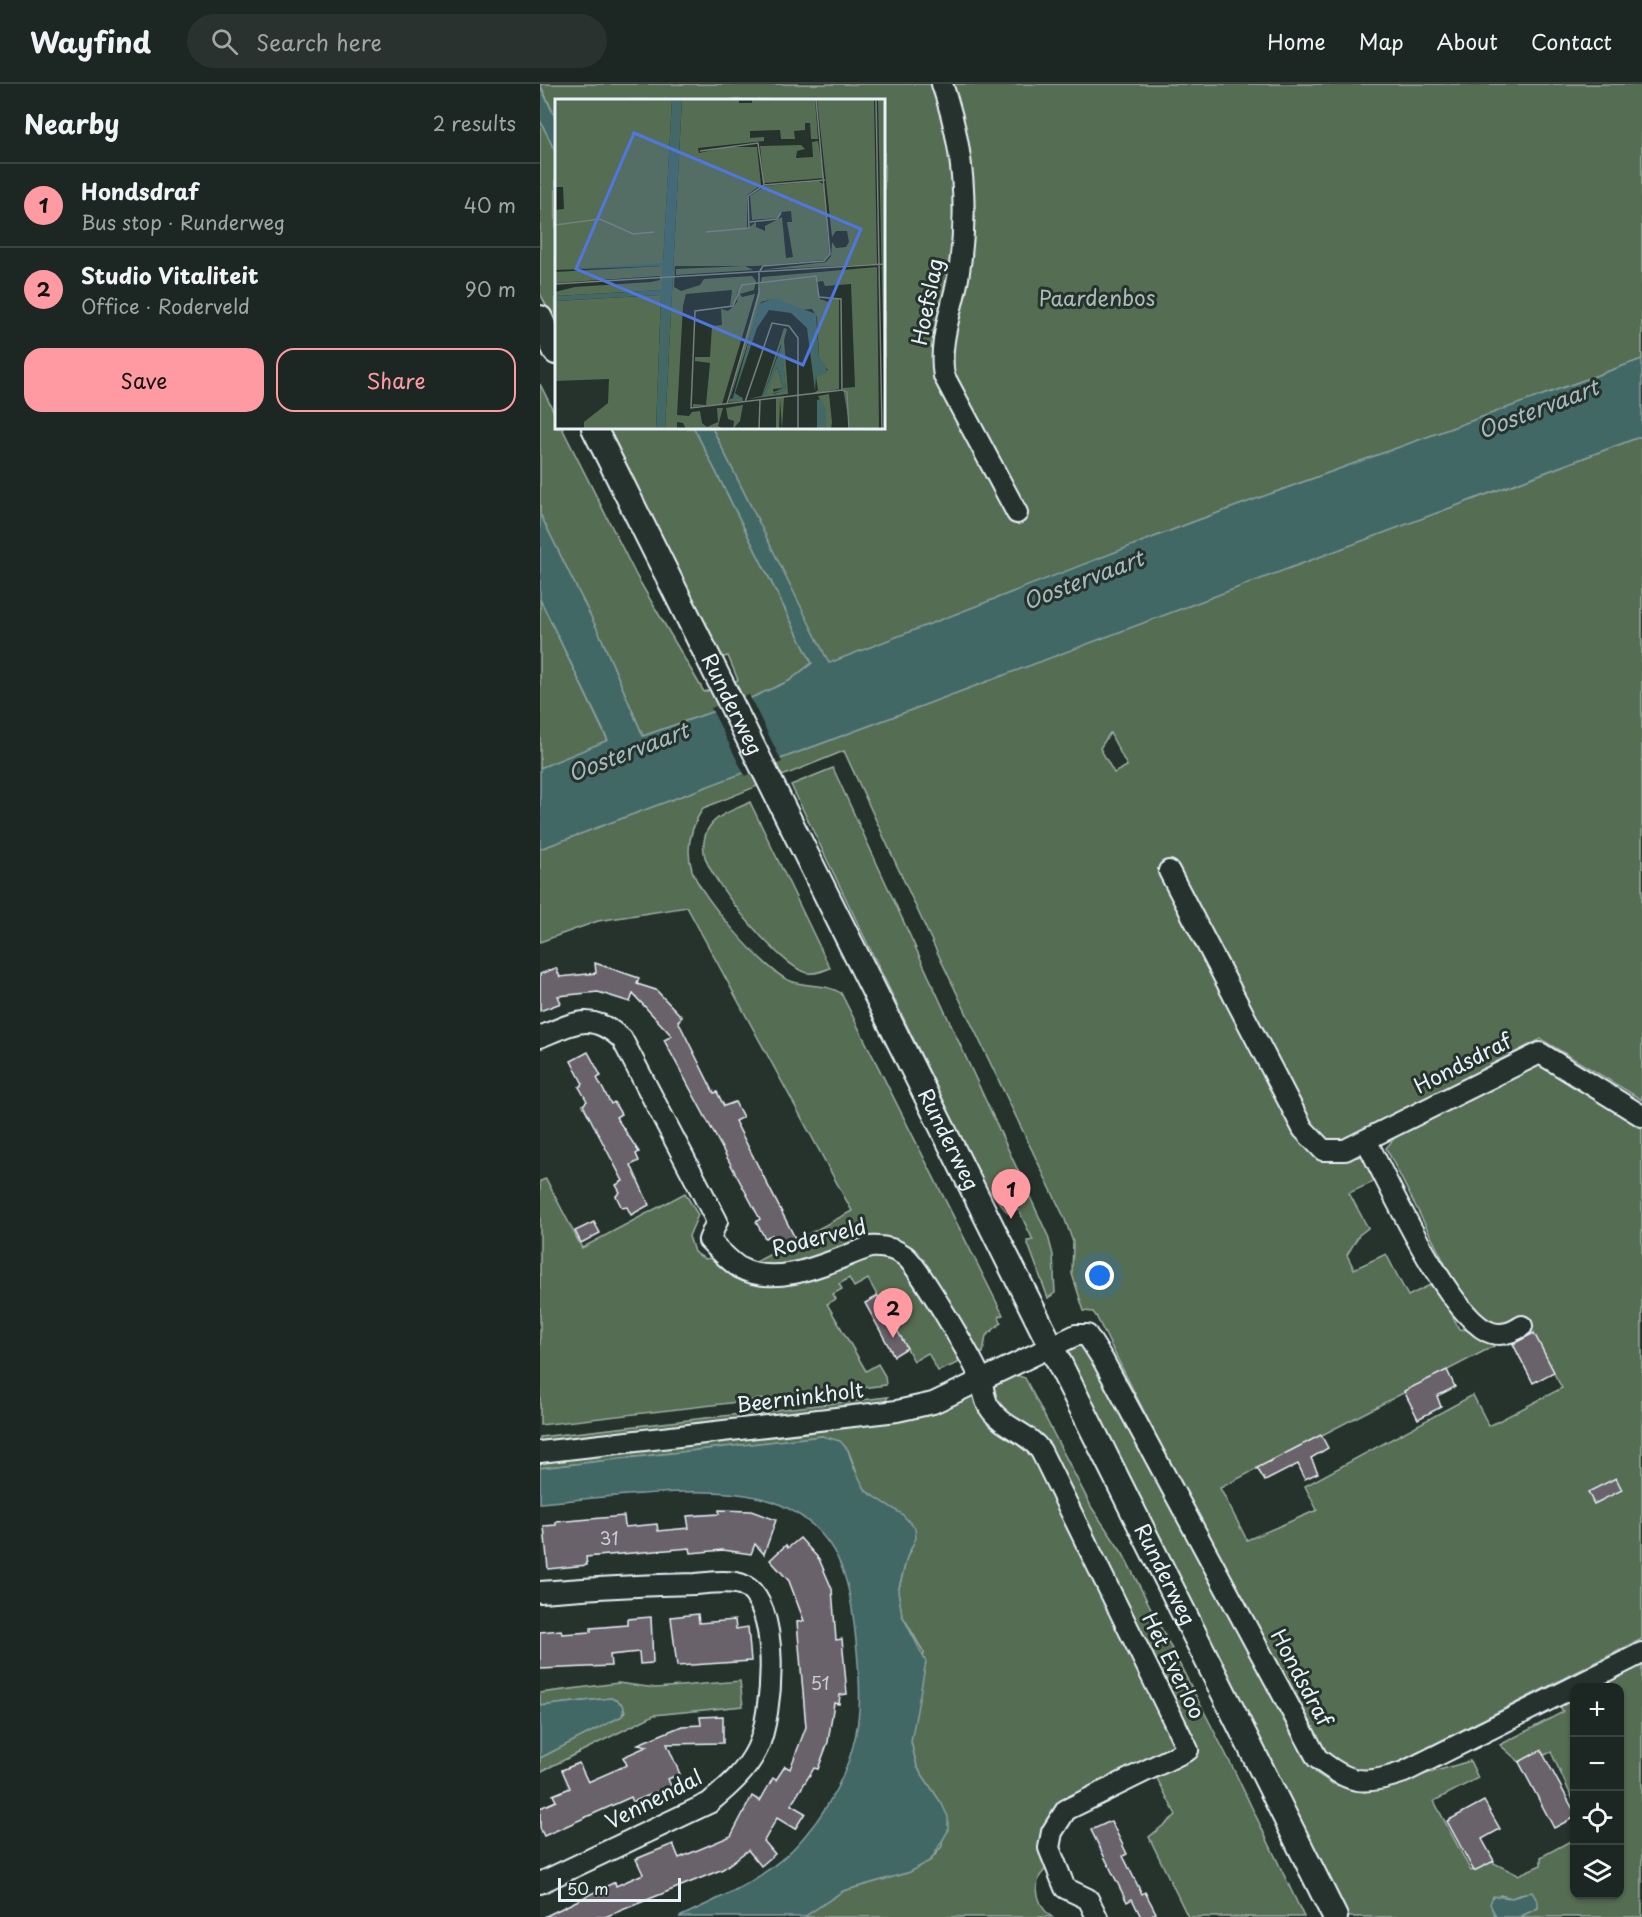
<!DOCTYPE html>
<meta charset="utf-8">
<style>
:root{--surface:#1c2622;--page:#29322f;--text:#f1f3f6;--muted:#a0a5a5;--line:#3a4340;--accent:#ff9aa2}
body{margin:0;font-family:"Playpen Sans",sans-serif;background:var(--page);color:var(--text)}
.controls{position:absolute;right:18px;bottom:18px;display:grid;overflow:hidden;border-radius:12px;box-shadow:0 2px 4px #0004}
.controls button{width:54px;height:54px;display:grid;place-items:center;padding:0;border:0;border-bottom:2px solid var(--line);background:var(--surface);color:var(--text);font:30px sans-serif}
.scale{position:absolute;left:18px;bottom:15px;width:123px;box-sizing:border-box;padding-left:6px;border:3px solid #e8f1f8;border-top:0;font-size:16px;line-height:21px;white-space:nowrap;color:#e8f1f8;-webkit-text-stroke:4px #26332d;paint-order:stroke}
.you{position:absolute;left:560px;top:1192px;width:21px;height:21px;margin:-15px;border:4px solid #fff;border-radius:50%;background:#1a73e8;box-shadow:0 0 0 9px #1a73e833}
.badge{display:grid;place-items:center;width:39px;height:39px;border-radius:50%;background:var(--accent);color:#111;font-size:20px;font-weight:700}
.pin{position:absolute;translate:-50% -50px;filter:drop-shadow(0 2px 3px #0008)}
.pin::after{content:'';position:absolute;top:32px;width:21px;height:18px;background:inherit;clip-path:polygon(0 0,100% 0,50% 100%)}
.list{margin:0;padding:0;list-style:none}
h2{display:flex;justify-content:space-between;align-items:center;height:78px;margin:0;padding:0 24px;font-size:26px}
h2 small{font-size:20px;font-weight:400;color:var(--muted)}
.list li{display:grid;grid-template-columns:39px 1fr auto;gap:18px;align-items:center;box-sizing:border-box;height:84px;padding:0 24px;border-top:2px solid var(--line)}
.list b{display:block;font-size:22px;white-space:nowrap}
.list p{margin:0;font-size:20px;white-space:nowrap;color:var(--muted)}
.list em{font-size:20px;font-style:normal;color:var(--muted)}
.actions{display:flex;gap:12px;padding:18px 24px}
.actions a{flex:1;padding:14px 0;border:2px solid var(--accent);border-radius:18px;text-align:center;font-size:21px;color:var(--accent)}
.actions .main{background:var(--accent);color:#111}
.icon{flex:none;width:33px;height:33px;fill:none;stroke:currentColor;stroke-width:2;stroke-linecap:round;stroke-linejoin:round}
.map{position:relative;flex:none;width:1102px;height:1833px;overflow:hidden}
header{display:flex;align-items:center;gap:36px;box-sizing:border-box;height:84px;padding:0 30px;background:var(--surface);border-bottom:2px solid var(--line)}
header strong{font-size:28px}
nav{display:flex;gap:33px;margin-inline-start:auto;font-size:21px}
.search{width:420px;height:54px;background:var(--page);display:flex;align-items:center;gap:15px;box-sizing:border-box;padding:0 21px;border-radius:33px;color:var(--muted);font-size:22px}
main{display:flex}
aside{flex:1;background:var(--surface)}
.map>svg:first-child{display:block}
.green{fill:#556d52;stroke:#9eafa5;stroke-width:1.5;fill-rule:evenodd}
.water{fill:#436866;stroke:#859fa0;stroke-width:1.5}
.pier{fill:#26332d}
.building{fill:#69626a;stroke:#e8f1f8;stroke-width:1.5}
.lines{fill:none;stroke-linecap:round;stroke-linejoin:round}
.minor-casing{stroke:#e8f1f8;stroke-width:24}
.tertiary-casing{stroke:#e8f1f8;stroke-width:28}
.minor{stroke:#26332d;stroke-width:20}
.tertiary{stroke:#26332d;stroke-width:24}
.labels{text-anchor:middle;stroke-width:6;stroke-linejoin:round;paint-order:stroke}
.number-label{font-size:18px;fill:#c8cdd4}
.park-label{font-size:21px;fill:#adbcb6;stroke:#26332d}
.street-label{font-size:21px;fill:#e8f1f8;stroke:#26332d}
.water-label{font-size:22px;font-style:italic;fill:#a6babe;stroke:#26332d}
.inset-road{fill:none;stroke:#747f7e;stroke-width:1.5}
.view{fill:#5077e0;fill-opacity:0.15;stroke:#5077e0;stroke-width:3}
.inset-edge{fill:none;stroke:#e8f1f8;stroke-width:3}
</style>
<header>
<strong>Wayfind</strong>
<div class="search"><svg class="icon" aria-label="search" viewBox="0 0 24 24"><circle cx="10" cy="10" r="6"/><path d="M15 15l6 6"/></svg>Search here</div>
<nav><a>Home</a><a>Map</a><a>About</a><a>Contact</a></nav>
</header>
<main>
<aside>
<h2>Nearby<small>2 results</small></h2>
<ul class="list">
<li><span class="badge">1</span><div><b>Hondsdraf</b><p>Bus stop · Runderweg</p></div><em>40 m</em></li>
<li><span class="badge">2</span><div><b>Studio Vitaliteit</b><p>Office · Roderveld</p></div><em>90 m</em></li>
</ul>
<div class="actions"><a class="main">Save</a><a>Share</a></div>
</aside>
<div class="map">
<svg width="1102" height="1833" viewBox="0 0 1102 1833">
<rect width="100%" height="100%" fill="#26332d"/>
<filter id="ink" filterUnits="userSpaceOnUse"><feTurbulence type="fractalNoise" baseFrequency=".0167" numOctaves="2"/><feDisplacementMap in="SourceGraphic" scale="12" xChannelSelector="R" yChannelSelector="G"/><feConvolveMatrix kernelMatrix="1 2 1 2 8 2 1 2 1" color-interpolation-filters="sRGB"/></filter>
<g filter="url(#ink)">
<g class="green">
<polygon points="0,0 1102,0 1102,275 653,438 289,580 172,344 344,344 344,16 16,16 16,35"/>
<polygon points="0,36 16,69 16,242 0,209"/>
<polygon points="0,300 16,332 16,344 22,344 97,493 164,608 198,596 188,572 180,574 67,344 154,344 272,579 249,597 209,615 103,652 60,551 0,430"/>
<path d="M1102 352V1016L1001 955 847 1035 804 1074 828 1072 842 1094 809 1109 828 1144 819 1151 807 1171 814 1185 846 1170 868 1212 896 1198 919 1245 940 1247 954 1262 680 1404 707 1456 777 1426 765 1402 933 1311 949 1342 1022 1304 991 1248 985 1246 965 1256 929 1227 846 1064 857 1051C889 1034 976 980 1006 980L1102 1038V1555L837 1689 807 1688 785 1675 751 1620 556 1232 553 1228 544 1227 532 1190 533 1158 524 1133 388 849 304 667 163 724C151 743 145 764 152 786 160 812 224 885 248 896 265 904 286 899 301 909L461 1227 463 1231 459 1232 461 1239 446 1252 443 1269 398 1287 388 1269 374 1277 328 1195 314 1203 309 1194 299 1200 302 1205 293 1210 296 1215 287 1220 326 1287 338 1280 345 1292 346 1301 0 1341V1097L6 1095 42 1164 145 1109 158 1131 149 1152 154 1168 165 1175 179 1173 203 1192 292 1173 219 1187 187 1166 214 1179 312 1127 147 823 58 837 0 858V765ZM570 649 587 682 574 689 560 664Z"/>
<polygon points="0,515 68,657 0,684"/>
<polygon points="293,684 508,1152 513,1171 515,1209 508,1214 487,1157 493,1156 478,1125 468,1129 443,1099 251,701"/>
<path d="M210 718 288 880 290 884C283 887 276 890 268 889 241 884 173 800 165 773 162 763 164 750 170 742 178 730 197 725 210 718Z"/>
<polygon points="537,1257 554,1268 762,1671 776,1689 793,1700 825,1708 930,1677 938,1694 894,1717 931,1787 950,1777 978,1791 1001,1781 1001,1773 1034,1755 1034,1810 1080,1810 1080,1604 1057,1603 1102,1581 1102,1833 979,1833 998,1824 985,1809 972,1814 960,1811 952,1825 956,1833 806,1833 523,1259"/>
<path d="M473 1290 485 1294 552 1424 583 1470 693 1684 764 1833H648L609 1753 636 1731 609 1679 518 1725C515 1743 513 1762 508 1780 507 1786 503 1787 500 1792 493 1805 500 1825 512 1833H264L303 1807 370 1788 391 1776 402 1762V1720L377 1683 371 1658 384 1569 362 1531 358 1508 367 1473 371 1467 344 1420 326 1407 320 1397 308 1366 282 1352 0 1384V1375L301 1341Z"/>
<polygon points="348,1313 344,1320 0,1360 0,1353"/>
<polygon points="200,1597 203,1622 114,1631 0,1688 0,1674 82,1632 85,1628 81,1619 71,1614 0,1622 0,1609 78,1599 116,1604"/>
<polygon points="1034,1615 1034,1718 1011,1668 983,1681 960,1661 1023,1628 1020,1622"/>
</g>
<g class="water">
<polygon points="0,2 16,35 16,69 0,36"/>
<polygon points="1102,275 1102,352 0,765 0,684 68,656 0,515 0,430 60,551 103,652 209,615 249,597 272,579 154,344 172,344 289,579 653,438"/>
<path d="M282 1352 300 1357 308 1366 313 1382 326 1407 362 1430 375 1444 376 1454 367 1473 358 1507 362 1531 386 1578 371 1658 377 1683 402 1720 408 1733V1747L391 1776 370 1788 303 1807 264 1833H139C184 1812 231 1793 264 1753 286 1727 304 1696 313 1662 322 1630 320 1600 317 1567 311 1504 305 1449 239 1420 183 1396 62 1414 0 1419V1384Z"/>
<polygon points="71,1614 78,1617 84,1623 82,1632 0,1674 0,1622"/>
<polygon points="992,1808 998,1818 998,1824 979,1833 956,1833 950,1820 953,1812 972,1814"/>
</g>
<polygon class="pier" points="209,611 242,678 205,692 171,624"/>
<g class="building">
<polygon points="55,879 99,894 97,900 116,906 142,933 138,937 174,1009 177,1008 184,1022 195,1018 203,1033 195,1037 256,1156 240,1165 232,1151 225,1154 216,1138 220,1135 124,956 132,952 93,910 90,918 58,908 18,912 21,919 0,927 0,890 16,884 20,893 56,889"/>
<polygon points="48,968 61,992 57,994 71,1020 74,1018 81,1030 76,1033 99,1068 96,1070 99,1077 91,1081 109,1121 91,1131 87,1123 82,1124 76,1112 80,1108 76,1101 83,1097 43,1021 47,1017 39,1003 43,1000 31,977"/>
<polygon points="54,1138 60,1149 41,1159 35,1147"/>
<polygon points="338,1212 367,1264 354,1272 325,1219"/>
<polygon points="994,1249 1014,1288 993,1299 973,1260"/>
<polygon points="907,1286 915,1303 897,1312 901,1323 878,1335 864,1307"/>
<polygon points="781,1351 788,1364 771,1374 778,1389 765,1395 758,1380 725,1397 717,1384"/>
<polygon points="1076,1394 1082,1406 1054,1420 1048,1408"/>
<polygon points="179,1426 211,1427 236,1436 224,1470 215,1460 211,1470 183,1466 151,1469 150,1464 46,1473 47,1481 8,1485 4,1442 16,1441 16,1438 84,1432 85,1443 117,1440 118,1447 149,1444 147,1432 179,1430"/>
<polygon points="260,1454 279,1475 292,1505 296,1556 302,1555 307,1610 300,1611 299,1620 294,1619 288,1658 278,1685 274,1684 251,1721 265,1729 255,1745 237,1734 224,1757 235,1770 221,1782 208,1766 183,1785 65,1833 4,1833 75,1798 76,1802 103,1790 96,1775 133,1760 139,1774 191,1752 212,1712 220,1717 233,1694 236,1696 245,1682 250,1685 266,1643 257,1538 264,1537 249,1497 230,1476 246,1461 248,1464"/>
<polygon points="158,1530 159,1539 195,1536 196,1545 208,1543 211,1577 137,1582 131,1533"/>
<polygon points="111,1533 113,1579 100,1580 99,1568 70,1571 71,1582 0,1585 0,1548 21,1546 22,1550 51,1548 51,1544 87,1541 87,1535"/>
<polygon points="183,1632 183,1659 127,1660 140,1690 128,1695 131,1702 93,1718 91,1713 4,1752 0,1744 0,1724 16,1717 13,1711 30,1704 22,1686 39,1679 48,1698 87,1681 83,1673 108,1662 98,1660 142,1642 161,1641 160,1633"/>
<polygon points="1001,1666 1035,1729 1035,1733 1014,1744 979,1678"/>
<polygon points="944,1717 960,1745 942,1755 954,1777 934,1787 907,1737"/>
<polygon points="571,1737 587,1770 583,1772 602,1810 605,1808 616,1829 608,1833 601,1833 592,1815 587,1818 551,1746"/>
</g>
<g class="lines">
<defs>
<g id="minor">
<path d="M402 0C424 63 429 128 418 194 412 226 398 259 404 292L477 429"/>
<polyline points="629,787 763,1045 783,1066 805,1066 1000,969 1102,1032"/>
<path d="M0 953C34 939 51 927 82 955L177 1137 169 1156C178 1165 189 1177 200 1184 239 1205 292 1176 330 1163 343 1162 354 1164 365 1172 379 1183 431 1273 440 1293 444 1303 443 1314 449 1323 462 1344 487 1347 501 1367L648 1666 526 1726 512 1748 509 1764 525 1804 548 1815 557 1833"/>
<path d="M826 1056C847 1096 911 1238 952 1249 964 1252 973 1248 982 1242"/>
<path d="M0 1368 357 1327 393 1319 536 1251H547L563 1276 777 1674C809 1700 825 1702 864 1688L1102 1569"/>
<path d="M0 1508C52 1504 103 1501 155 1500 169 1499 187 1496 200 1500 243 1514 233 1633 217 1665 206 1688 188 1703 169 1719L0 1799"/>
</g>
<g id="tertiary">
<polyline points="0,234 16,268"/>
<path id="s1" d="M54 344 795 1833"/>
</g>
</defs>
<use href="#minor" class="minor-casing"/>
<use href="#tertiary" class="tertiary-casing"/>
<use href="#minor" class="minor"/>
<use href="#tertiary" class="tertiary"/>
</g>
</g>
<g class="labels">
<g class="number-label">
<text x="69" y="1461">31</text>
<text x="280" y="1606">51</text>
</g>
<g class="park-label">
<text x="557" y="222">Paardenbos</text>
</g>
<g class="street-label">
<text transform="translate(388 218) rotate(-79)" y="7">Hoefslag</text>
<text dy="7" stroke="none"><textPath href="#s1" startOffset="309">Runderweg</textPath></text>
<text transform="translate(923 980) rotate(-27)" y="7">Hondsdraf</text>
<text dy="7" stroke="none"><textPath href="#s1" startOffset="795">Runderweg</textPath></text>
<text transform="translate(279 1154) rotate(-14)" y="7">Roderveld</text>
<text transform="translate(260 1314) rotate(-7)" y="7">Beerninkholt</text>
<text dy="7" stroke="none"><textPath href="#s1" startOffset="1281">Runderweg</textPath></text>
<text transform="translate(633 1582) rotate(64)" y="7">Het Everloo</text>
<text transform="translate(761 1594) rotate(62)" y="7">Hondsdraf</text>
<text transform="translate(114 1716) rotate(-27)" y="7">Vennendal</text>
</g>
<g class="water-label">
<text transform="translate(998 325) rotate(-21)" y="8">Oostervaart</text>
<text transform="translate(543 496) rotate(-21)" y="8">Oostervaart</text>
<text transform="translate(88 668) rotate(-21)" y="8">Oostervaart</text>
</g>
</g>
<g transform="translate(15 15)">
<rect width="330" height="330" fill="#26332d"/>
<path d="M0 0H117L108 165 0 171V111L9 110 8 88H0ZM127 0H184V4H197V0H260L263 40H256L255 24H250V31L239 32 240 40H226L225 31 195 32V39L209 38V42L143 49 144 54 172 48H202L206 86 192 96V130L201 123V128L210 132V127L227 118 231 159 238 158 232 123H237L236 112 227 113 222 119 197 121 195 97 210 87 264 82 269 86 274 155 269 161 201 167H120L119 188 126 192 145 186 149 180 197 177 201 182 199 191 185 195 187 198 200 195 167 305 138 308V305L151 306 155 264 140 262V258H155L157 227 167 226 166 210 173 212 179 207 182 203 183 190 180 203 175 208 177 191 131 195 128 207 122 316 134 317 137 313 145 312 147 324 152 328 163 323 162 309H168L163 327 169 330H131L128 324 122 323V330H110ZM262 0H319L322 165 204 171 271 163 276 157 277 143 281 149 291 148 294 143 292 132H281L277 138ZM323 0H330V330ZM263 42 269 79 209 84 205 47 246 46 250 50 242 52 241 59 258 58 257 43ZM107 167V191L0 197V193L20 188 96 183 105 181V177L0 184V173ZM190 167 198 171 121 176V170ZM322 168 324 330H295L288 289 300 288 296 185 270 187 268 182 261 183 265 200 273 203 276 199H284V290L258 295 263 291 261 278 273 271 264 259 262 218 257 210 246 211 217 200 206 203 175 300 187 298 188 302 174 303 207 178ZM106 196 101 330H29V323L53 304 54 280 0 282V202ZM229 229 232 230 229 241 233 295 193 300 207 297ZM226 245 231 291 219 295 218 290 228 289 222 268 208 297ZM274 295 277 323 276 330H271V312L263 297ZM229 298 227 330 225 300 224 330H221V299ZM188 306 185 322 178 330 179 322 173 320 171 309Z" fill="#556d52" fill-rule="evenodd"/>
<path d="M117 0H127L110 330H101L106 196 0 202V197L107 191V167L0 171 108 164ZM219 199 261 215 264 259 271 266 272 274 261 278 260 292 252 229 236 214 214 211 202 229 180 294 187 299 177 302 204 205ZM227 245 231 292 214 295 228 289 222 268 211 296 208 297ZM266 300 271 310V330H262V301Z" fill="#436866"/>
<path class="inset-road" d="M321 0 327 330M145 52 203 44 209 86 193 97 194 129 151 133M209 86 270 81M195 123 222 120 226 114M0 126 45 120 78 135 99 133M204 173 208 167 269 162 275 155 261 0M261 177 264 198 286 200 287 291 136 309 140 212 178 207 187 186ZM0 185 330 165M287 291 292 293 294 330M190 303 217 224 234 227 243 239V330M172 305 204 195V173M204 330 205 301"/>
<path class="view" d="M79 34 306 130 248 266 21 170Z"/>
<rect width="330" height="330" class="inset-edge"/>
</g>
</svg>
<div class="controls">
<button>+</button>
<button>−</button>
<button><svg class="icon" aria-label="locate" viewBox="0 0 24 24"><circle cx="12" cy="12" r="6"/><path d="M12 2v4M12 18v4M2 12h4M18 12h4"/></svg></button>
<button><svg class="icon" aria-label="layers" viewBox="0 0 24 24"><path d="M12 4l9 5-9 5-9-5zM3 14l9 5 9-5"/></svg></button>
</div>
<div class="scale">50 m</div>
<div class="you"></div>
<div class="pin badge" style="left:471px;top:1135px">1</div>
<div class="pin badge" style="left:353px;top:1254px">2</div>
</div>
</main>
